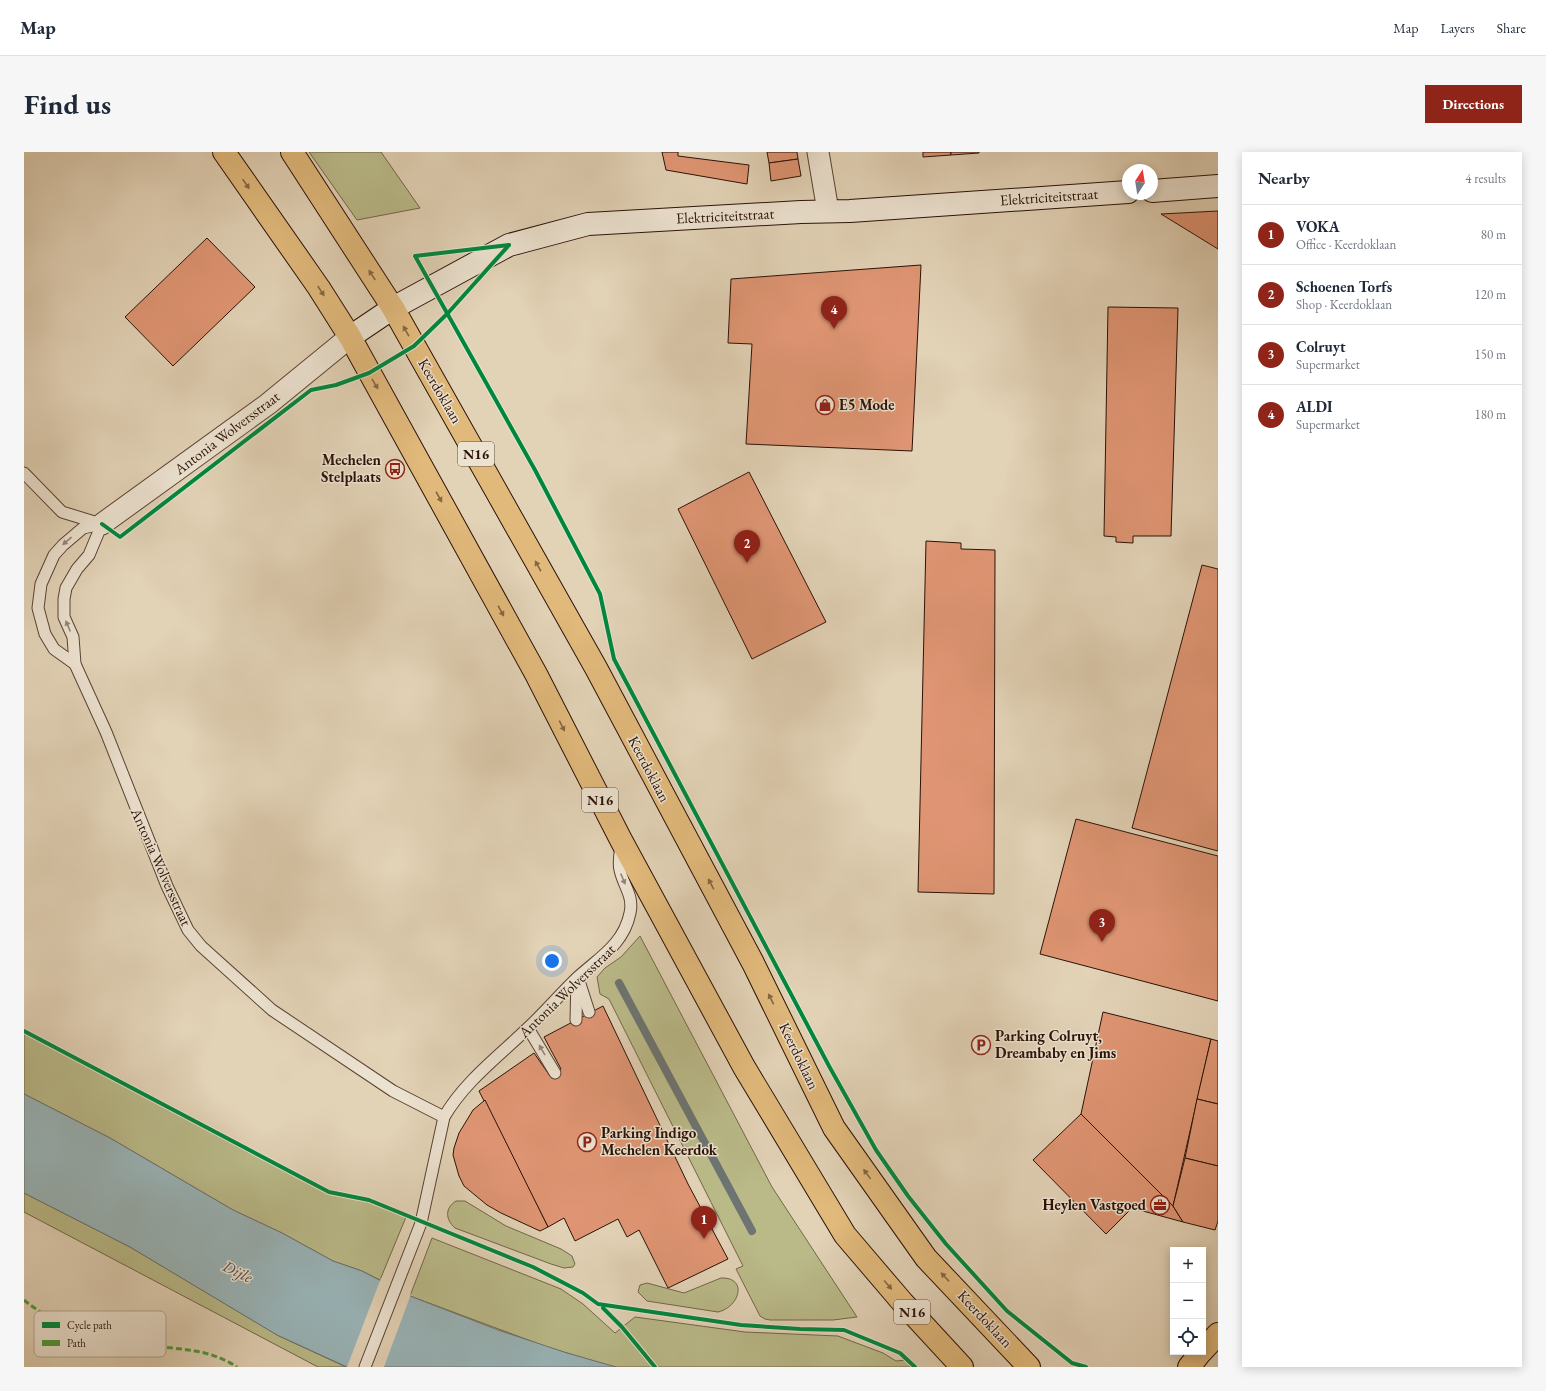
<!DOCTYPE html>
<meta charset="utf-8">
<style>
:root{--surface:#fff;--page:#f6f6f7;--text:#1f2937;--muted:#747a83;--line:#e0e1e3;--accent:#8f2418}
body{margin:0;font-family:"EB Garamond",serif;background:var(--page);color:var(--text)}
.controls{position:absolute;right:12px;bottom:12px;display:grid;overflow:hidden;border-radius:0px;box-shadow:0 2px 10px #0003}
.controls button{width:36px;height:36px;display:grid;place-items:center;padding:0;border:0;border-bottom:1px solid var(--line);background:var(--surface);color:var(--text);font:20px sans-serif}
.compass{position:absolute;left:1098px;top:12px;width:36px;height:36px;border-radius:50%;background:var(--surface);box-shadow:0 2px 10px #0003;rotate:12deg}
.you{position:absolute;left:528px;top:809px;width:14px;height:14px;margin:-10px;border:3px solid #fff;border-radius:50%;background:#1a73e8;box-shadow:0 0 0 6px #1a73e833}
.badge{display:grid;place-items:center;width:26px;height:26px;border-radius:50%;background:var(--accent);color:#fff;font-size:13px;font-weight:700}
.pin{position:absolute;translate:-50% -33px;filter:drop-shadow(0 1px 2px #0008)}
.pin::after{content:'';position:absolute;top:21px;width:14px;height:12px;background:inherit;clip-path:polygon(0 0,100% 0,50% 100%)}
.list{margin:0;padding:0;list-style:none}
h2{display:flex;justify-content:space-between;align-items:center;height:52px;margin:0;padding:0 16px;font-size:17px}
h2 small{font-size:13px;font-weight:400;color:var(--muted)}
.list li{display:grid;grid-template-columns:26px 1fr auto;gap:12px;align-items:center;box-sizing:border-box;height:60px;padding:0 16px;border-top:1px solid var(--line)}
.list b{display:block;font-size:15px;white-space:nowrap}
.list p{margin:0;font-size:13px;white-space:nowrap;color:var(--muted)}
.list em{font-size:13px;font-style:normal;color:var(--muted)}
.icon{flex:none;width:22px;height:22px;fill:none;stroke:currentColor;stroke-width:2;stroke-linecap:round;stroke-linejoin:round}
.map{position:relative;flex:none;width:1194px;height:1215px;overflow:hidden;border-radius:0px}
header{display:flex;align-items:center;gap:24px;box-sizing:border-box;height:56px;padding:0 20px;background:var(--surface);border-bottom:1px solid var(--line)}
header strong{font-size:19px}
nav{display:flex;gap:22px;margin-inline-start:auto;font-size:14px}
.intro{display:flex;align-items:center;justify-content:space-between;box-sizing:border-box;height:96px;padding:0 24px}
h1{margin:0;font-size:28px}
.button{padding:10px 18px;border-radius:0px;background:var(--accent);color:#fff;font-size:14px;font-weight:700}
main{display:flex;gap:24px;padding:0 24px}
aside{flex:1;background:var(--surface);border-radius:0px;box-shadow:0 2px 10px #0003}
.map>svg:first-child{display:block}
.green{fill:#baba89;stroke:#726648}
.water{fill:#99b5b9;stroke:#6d7472}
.pier{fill:#e2d2b6}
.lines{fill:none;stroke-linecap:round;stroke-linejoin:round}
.stream{stroke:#6d7472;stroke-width:8}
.building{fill:#df9573;stroke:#2b1207}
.lane-casing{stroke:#594233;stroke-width:13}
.street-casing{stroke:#594233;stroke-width:23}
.secondary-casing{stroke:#2b1207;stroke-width:24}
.primary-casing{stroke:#2b1207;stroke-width:24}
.lane{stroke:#ece2d0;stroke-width:11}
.street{stroke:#ece2d0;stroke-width:21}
.secondary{stroke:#ece2d0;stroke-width:22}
.primary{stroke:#e1b97b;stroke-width:22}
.quiet{stroke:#4f983a;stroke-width:3;stroke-dasharray:6 3;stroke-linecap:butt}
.cycleway-casing{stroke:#ece2d0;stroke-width:6}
.cycleway{stroke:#00873e;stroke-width:4}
.oneway{fill:#866641}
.oneway2{fill:#958476}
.labels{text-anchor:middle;stroke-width:3;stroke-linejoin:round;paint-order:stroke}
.shield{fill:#ece2d0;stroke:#655043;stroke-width:1}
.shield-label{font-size:14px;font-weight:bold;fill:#2b1207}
.street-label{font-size:15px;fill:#2b1207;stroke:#ece2d0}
.poi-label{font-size:15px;font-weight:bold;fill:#2b1207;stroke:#ece2d0;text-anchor:start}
.water-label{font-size:16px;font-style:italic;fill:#524b45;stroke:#ece2d0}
.key{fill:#ece2d0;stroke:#b2a494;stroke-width:1}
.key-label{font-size:11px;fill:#2b1207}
</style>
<header>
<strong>Map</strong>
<nav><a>Map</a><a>Layers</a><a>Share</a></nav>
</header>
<div class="intro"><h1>Find us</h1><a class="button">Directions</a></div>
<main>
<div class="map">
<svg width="1194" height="1215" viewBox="0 0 1194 1215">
<rect width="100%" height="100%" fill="#e2d2b6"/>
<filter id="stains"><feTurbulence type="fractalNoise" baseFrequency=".005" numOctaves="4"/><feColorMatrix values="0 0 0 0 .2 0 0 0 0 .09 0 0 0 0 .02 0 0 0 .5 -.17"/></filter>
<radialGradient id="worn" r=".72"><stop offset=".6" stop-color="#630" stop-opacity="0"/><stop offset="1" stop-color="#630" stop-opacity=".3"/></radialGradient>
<g class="green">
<polygon points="285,0 357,0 396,56 333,68"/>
<polygon points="616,784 748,1035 833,1165 809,1168 746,1168 741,1167 736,1164 712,1117 719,1114 585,847 576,842 573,825 581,816 597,805"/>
<polygon points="0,879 309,1041 358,1054 382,1065 356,1128 338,1119 309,1109 258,1081 209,1058 86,986 0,942"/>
<polygon points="0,1041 106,1095 255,1184 322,1215 294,1215 0,1060"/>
<path d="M432 1049H441L482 1074 537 1097 548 1104 551 1112 549 1115 540 1116 527 1112 431 1076C421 1067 421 1056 432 1049Z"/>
<polygon points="408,1086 537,1137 559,1152 591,1181 611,1165 721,1180 814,1184 859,1201 872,1209 883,1208 889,1215 592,1215 583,1213 523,1195 386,1144"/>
<path d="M697 1126C724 1125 716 1155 694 1160L623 1149 614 1140 616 1133 623 1131 660 1141Z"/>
</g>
<polygon class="water" points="0,942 86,986 209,1058 258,1081 309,1109 338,1119 386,1144 474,1178 543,1201 592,1215 323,1215 253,1183 106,1095 0,1041"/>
<polygon class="pier" points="357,1126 387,1142 360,1215 323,1215"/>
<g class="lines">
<polyline class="stream" points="595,831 728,1079"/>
</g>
<g class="building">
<polygon points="638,0 654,0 654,4 725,13 723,32 642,18"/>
<polygon points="743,0 773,0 774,7 745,11"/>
<polygon points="899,0 927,0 927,3 899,5"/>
<polygon points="927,0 955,0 955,1 927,3"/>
<polygon points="774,7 777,24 747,29 745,11"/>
<polygon points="1194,59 1194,97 1137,62"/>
<polygon points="183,86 231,135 149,214 101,165"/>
<polygon points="897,113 888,299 722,292 728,192 704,191 707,127"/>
<polygon points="1084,155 1154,156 1147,384 1109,384 1109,391 1092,390 1092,385 1080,384"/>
<polygon points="725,320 802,470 728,507 654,357"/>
<polygon points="902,389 937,391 937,397 971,398 970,742 894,740"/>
<polygon points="1178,413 1194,417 1194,699 1108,676"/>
<polygon points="1052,667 1194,704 1194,849 1016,802"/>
<polygon points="579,854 664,1032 704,1107 644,1136 615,1078 603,1085 594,1067 551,1089 540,1066 524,1075 455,939 510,901 526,924 537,917 520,885"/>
<polygon points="1079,860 1187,887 1149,1054 1057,962"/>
<polygon points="1187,887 1194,889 1194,952 1173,947"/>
<polygon points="1173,947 1194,952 1194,1014 1161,1006"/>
<polygon points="461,948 524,1075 516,1079 477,1061 463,1053 440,1034 435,1024 429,1003 430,996 435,981 449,958"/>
<polygon points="1057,962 1149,1054 1159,1070 1108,1056 1082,1082 1009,1008"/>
<polygon points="1161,1006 1194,1014 1194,1069 1191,1078 1159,1070 1149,1054"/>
</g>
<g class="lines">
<defs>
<g id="lane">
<polyline points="0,321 38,360 77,372"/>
<polyline points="78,372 65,403 53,417 42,436 40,447 40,465 49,485 51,512 82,580 143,734 164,778 177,794 248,858 369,939 420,965"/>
<polyline points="51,512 30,497 21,482 14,456 17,432 30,403 39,393 59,376 78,372"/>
<polyline points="556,832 565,860"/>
<polyline points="552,868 553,826"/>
<polyline points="504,876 531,921"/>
<path d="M341 1215 397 1071 420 965C441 929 475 904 505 875 522 859 537 841 554 825 575 806 600 792 606 761 610 744 599 733 596 718 594 711 596 701 597 694"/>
</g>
<g id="street">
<polyline points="794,0 804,59"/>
<polyline points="78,372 244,252 326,185"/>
</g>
<g id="secondary">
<polyline points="1128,39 1194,34"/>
<polyline points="326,185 369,156 485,93 564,72 777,60 826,59 1104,40"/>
</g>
<g id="primary">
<polyline points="200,0 295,136 326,185 512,522 597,688 720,915 821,1083 879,1151 938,1215"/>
<polyline points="268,0 369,156 572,516 729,811 810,976 902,1106 1005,1215"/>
<polyline points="1179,1198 1194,1182"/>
<polyline points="1165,1215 1177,1200"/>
</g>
</defs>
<use href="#lane" class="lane-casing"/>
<use href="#street" class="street-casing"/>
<use href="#secondary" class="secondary-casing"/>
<use href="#primary" class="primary-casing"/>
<use href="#lane" class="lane"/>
<use href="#street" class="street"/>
<use href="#secondary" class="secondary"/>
<use href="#primary" class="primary"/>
<path class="quiet" d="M0 1148C35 1177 80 1188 125 1194 156 1197 186 1197 213 1215"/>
<defs>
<g id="cycleway">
<polyline points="485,93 391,104 511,318 576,442 590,507 805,914 852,998 884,1044 922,1092 983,1159 1048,1211 1062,1215"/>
<polyline points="78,372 96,385 287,238 312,233 345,221 390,194 424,161 485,93"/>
<polyline points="0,879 305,1040 345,1048 509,1115 559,1141 574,1152 717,1173 776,1177 820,1178 876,1201 891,1215"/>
<polyline points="579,1156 598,1175 631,1215"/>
</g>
</defs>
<use href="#cycleway" class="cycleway-casing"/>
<use href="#cycleway" class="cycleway"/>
</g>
<defs><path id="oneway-solid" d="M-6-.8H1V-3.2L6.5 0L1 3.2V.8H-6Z"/></defs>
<g class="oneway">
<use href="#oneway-solid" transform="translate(222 32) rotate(55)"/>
<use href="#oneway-solid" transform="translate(348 123) rotate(-123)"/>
<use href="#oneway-solid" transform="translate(297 139) rotate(57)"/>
<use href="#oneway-solid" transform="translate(382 179) rotate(-119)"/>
<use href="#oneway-solid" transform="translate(351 232) rotate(59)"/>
<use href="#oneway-solid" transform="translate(415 345) rotate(61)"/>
<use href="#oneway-solid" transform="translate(514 414) rotate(-119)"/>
<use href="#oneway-solid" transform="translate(477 459) rotate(61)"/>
<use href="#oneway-solid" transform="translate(538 574) rotate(63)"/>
<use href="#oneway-solid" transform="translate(687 732) rotate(-118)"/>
<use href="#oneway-solid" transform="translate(747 847) rotate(-116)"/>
<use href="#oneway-solid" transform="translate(843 1022) rotate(-126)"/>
<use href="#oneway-solid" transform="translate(921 1125) rotate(-133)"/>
<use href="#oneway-solid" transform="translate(864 1133) rotate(50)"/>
</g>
<g class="oneway2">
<use href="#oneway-solid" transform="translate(43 389) rotate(139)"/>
<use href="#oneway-solid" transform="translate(44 474) rotate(-113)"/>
<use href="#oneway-solid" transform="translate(599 727) rotate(67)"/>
<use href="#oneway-solid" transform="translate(518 898) rotate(-120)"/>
</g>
<defs>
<symbol id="shop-ring" viewBox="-11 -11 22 22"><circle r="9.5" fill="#ece2d0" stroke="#8f2418" stroke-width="1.5"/><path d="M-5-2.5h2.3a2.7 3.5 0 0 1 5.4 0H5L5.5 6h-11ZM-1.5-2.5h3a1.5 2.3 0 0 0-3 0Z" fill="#8f2418"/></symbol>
<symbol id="bus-ring" viewBox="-11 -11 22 22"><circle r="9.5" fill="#ece2d0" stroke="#8f2418" stroke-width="1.5"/><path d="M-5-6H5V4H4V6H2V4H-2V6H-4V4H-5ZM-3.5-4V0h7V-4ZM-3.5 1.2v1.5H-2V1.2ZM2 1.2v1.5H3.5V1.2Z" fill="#8f2418"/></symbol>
<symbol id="parking-ring" viewBox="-11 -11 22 22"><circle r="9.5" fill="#ece2d0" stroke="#8f2418" stroke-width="1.5"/><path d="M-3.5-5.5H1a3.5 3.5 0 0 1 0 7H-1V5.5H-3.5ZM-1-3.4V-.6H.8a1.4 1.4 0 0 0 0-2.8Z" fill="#8f2418"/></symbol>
<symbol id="office-ring" viewBox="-11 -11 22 22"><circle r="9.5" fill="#ece2d0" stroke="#8f2418" stroke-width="1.5"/><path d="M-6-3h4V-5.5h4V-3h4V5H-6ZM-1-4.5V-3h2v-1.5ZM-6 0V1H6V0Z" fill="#8f2418"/></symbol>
</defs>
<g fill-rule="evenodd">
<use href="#shop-ring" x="790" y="242" width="22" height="22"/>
<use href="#bus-ring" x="360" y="306" width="22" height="22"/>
<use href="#parking-ring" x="946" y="882" width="22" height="22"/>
<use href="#parking-ring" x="552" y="979" width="22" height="22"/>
<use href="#office-ring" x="1125" y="1042" width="22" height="22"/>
</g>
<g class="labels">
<g class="shield">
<rect x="434" y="290" width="36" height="24" rx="3"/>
<rect x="558" y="636" width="36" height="24" rx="3"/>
<rect x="870" y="1148" width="36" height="24" rx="3"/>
</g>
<g class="shield-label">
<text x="452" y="307">N16</text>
<text x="576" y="653">N16</text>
<text x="888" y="1165">N16</text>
</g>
<g class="street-label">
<text transform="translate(1025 45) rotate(-4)" y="5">Elektriciteitstraat</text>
<text transform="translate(701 64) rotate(-3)" y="5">Elektriciteitstraat</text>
<text transform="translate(416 239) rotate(60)" y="5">Keerdoklaan</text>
<text transform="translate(203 281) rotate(-37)" y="5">Antonia Wolversstraat</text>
<text transform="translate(625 617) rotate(62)" y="5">Keerdoklaan</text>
<text transform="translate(137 715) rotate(66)" y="5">Antonia Wolversstraat</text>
<text transform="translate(543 839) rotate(-44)" y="5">Antonia Wolversstraat</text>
<text transform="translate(775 904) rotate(64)" y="5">Keerdoklaan</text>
<text transform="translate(961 1167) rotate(47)" y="5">Keerdoklaan</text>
</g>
<g class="poi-label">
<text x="815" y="258">E5 Mode</text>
<text x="357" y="313" text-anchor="end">Mechelen<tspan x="357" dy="17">Stelplaats</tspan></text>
<text x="971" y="889">Parking Colruyt,<tspan x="971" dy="17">Dreambaby en Jims</tspan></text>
<text x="577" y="986">Parking Indigo<tspan x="577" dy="17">Mechelen Keerdok</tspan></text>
<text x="1122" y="1058" text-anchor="end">Heylen Vastgoed</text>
</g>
<g class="water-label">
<text transform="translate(214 1119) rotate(26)" y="6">Dijle</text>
</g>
</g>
<rect x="10" y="1159" width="132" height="46" rx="6" class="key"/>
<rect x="18" y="1170" width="18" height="6" fill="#00873e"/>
<rect x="18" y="1188" width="18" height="6" fill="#4f983a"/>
<g class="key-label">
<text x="43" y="1177">Cycle path</text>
<text x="43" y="1195">Path</text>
</g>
<rect width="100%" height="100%" filter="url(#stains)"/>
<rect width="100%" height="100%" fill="url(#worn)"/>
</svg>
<div class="controls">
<button>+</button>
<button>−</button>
<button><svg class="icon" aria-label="locate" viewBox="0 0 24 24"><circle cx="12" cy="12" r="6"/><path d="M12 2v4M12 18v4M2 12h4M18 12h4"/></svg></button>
</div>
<svg class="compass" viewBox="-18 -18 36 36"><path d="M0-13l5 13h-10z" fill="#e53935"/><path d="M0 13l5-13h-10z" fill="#747a83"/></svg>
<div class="you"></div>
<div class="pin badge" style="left:680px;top:1087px">1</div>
<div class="pin badge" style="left:723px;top:411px">2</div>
<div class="pin badge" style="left:1078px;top:790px">3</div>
<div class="pin badge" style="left:810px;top:177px">4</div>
</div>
<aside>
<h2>Nearby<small>4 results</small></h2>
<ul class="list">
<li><span class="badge">1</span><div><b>VOKA</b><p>Office · Keerdoklaan</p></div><em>80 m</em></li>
<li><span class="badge">2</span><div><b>Schoenen Torfs</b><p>Shop · Keerdoklaan</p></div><em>120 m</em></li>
<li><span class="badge">3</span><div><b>Colruyt</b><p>Supermarket</p></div><em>150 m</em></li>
<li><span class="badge">4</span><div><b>ALDI</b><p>Supermarket</p></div><em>180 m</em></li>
</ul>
</aside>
</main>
